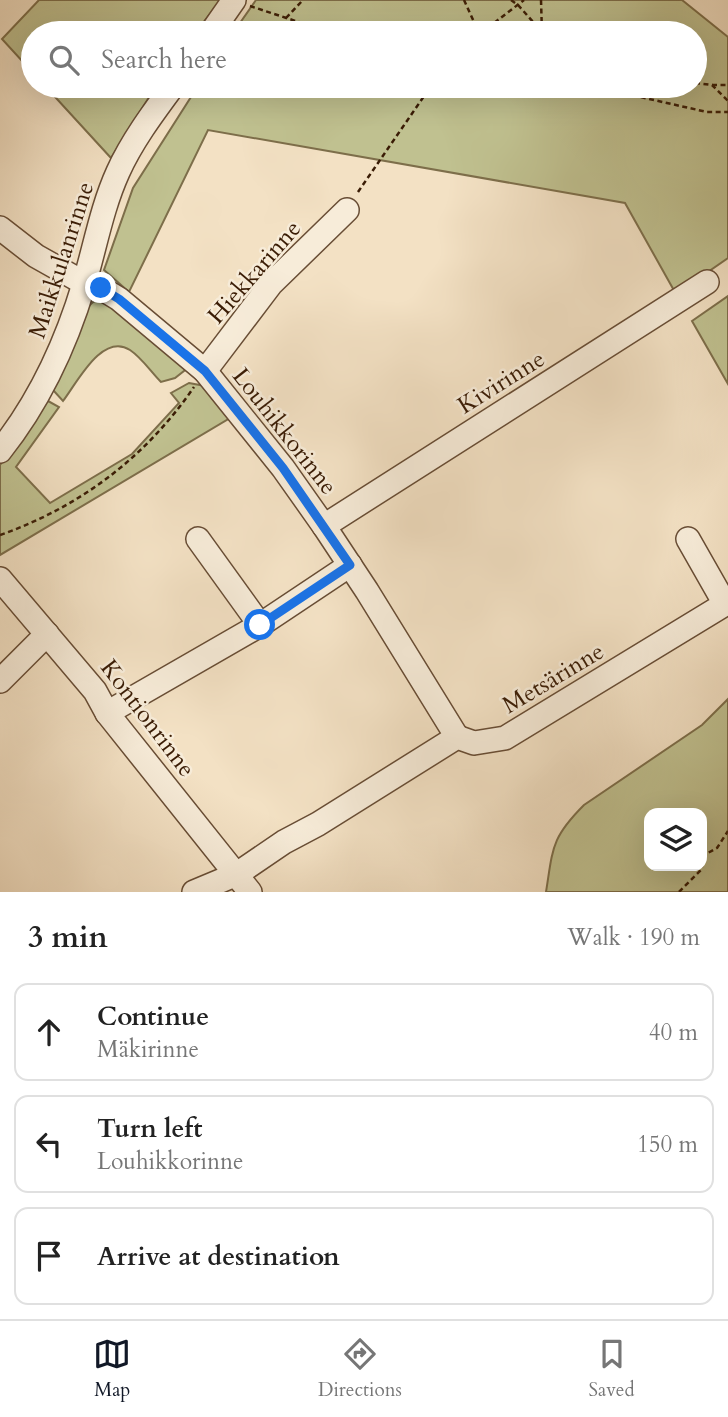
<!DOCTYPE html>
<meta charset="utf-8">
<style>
:root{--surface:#fff;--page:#f2f2f2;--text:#222;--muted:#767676;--line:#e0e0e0;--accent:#111827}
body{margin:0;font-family:Cardo,serif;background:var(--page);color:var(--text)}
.controls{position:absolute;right:21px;bottom:21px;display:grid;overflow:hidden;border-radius:14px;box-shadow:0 7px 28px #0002}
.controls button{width:63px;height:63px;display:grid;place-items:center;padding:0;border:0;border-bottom:2px solid var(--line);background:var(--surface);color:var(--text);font:35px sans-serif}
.stop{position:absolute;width:21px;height:21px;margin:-16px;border:5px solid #1a73e8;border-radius:50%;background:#fff}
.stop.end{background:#1a73e8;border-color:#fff;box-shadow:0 2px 7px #0008}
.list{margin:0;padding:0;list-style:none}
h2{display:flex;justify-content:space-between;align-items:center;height:91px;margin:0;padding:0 28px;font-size:30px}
h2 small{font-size:23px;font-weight:400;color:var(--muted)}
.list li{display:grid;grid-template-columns:46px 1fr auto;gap:21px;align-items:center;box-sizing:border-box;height:98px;margin:0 14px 14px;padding:0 14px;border:2px solid var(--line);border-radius:14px}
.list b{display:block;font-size:26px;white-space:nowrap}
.list p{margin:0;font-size:23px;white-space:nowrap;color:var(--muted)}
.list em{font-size:23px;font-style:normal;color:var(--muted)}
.icon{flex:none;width:38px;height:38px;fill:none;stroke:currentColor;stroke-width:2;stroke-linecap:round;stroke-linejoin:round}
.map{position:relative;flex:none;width:728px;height:892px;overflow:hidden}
.search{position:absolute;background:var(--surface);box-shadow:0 7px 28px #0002;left:21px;right:21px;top:21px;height:77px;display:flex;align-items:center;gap:18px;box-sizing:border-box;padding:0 24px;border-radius:38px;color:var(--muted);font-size:26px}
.sheet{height:427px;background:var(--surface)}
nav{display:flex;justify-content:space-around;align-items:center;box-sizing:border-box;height:98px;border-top:2px solid var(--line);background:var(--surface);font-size:19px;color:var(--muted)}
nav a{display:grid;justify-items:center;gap:4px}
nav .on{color:var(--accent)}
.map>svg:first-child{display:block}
.green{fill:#c0c190;stroke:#7d6e4a;stroke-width:2;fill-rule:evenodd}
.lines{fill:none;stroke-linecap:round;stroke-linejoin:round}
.minor-casing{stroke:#684d35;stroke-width:26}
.path{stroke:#3a1c05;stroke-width:2.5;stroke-dasharray:5 3.5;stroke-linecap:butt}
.minor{stroke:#f7ecd9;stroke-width:23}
.route{stroke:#1a73e8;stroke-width:9}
.labels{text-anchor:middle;stroke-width:5;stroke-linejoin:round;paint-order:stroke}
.street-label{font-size:24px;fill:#3a1c05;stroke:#f7ecd9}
</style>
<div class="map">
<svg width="728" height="892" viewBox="0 0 728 892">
<rect width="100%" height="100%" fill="#f3e1c4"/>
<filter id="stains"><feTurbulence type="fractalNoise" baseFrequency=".00286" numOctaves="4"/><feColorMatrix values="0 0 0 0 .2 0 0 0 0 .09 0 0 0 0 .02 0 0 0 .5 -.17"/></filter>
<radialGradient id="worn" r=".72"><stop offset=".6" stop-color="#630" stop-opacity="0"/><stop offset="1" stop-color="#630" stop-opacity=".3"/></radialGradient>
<g class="green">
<polygon points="39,0 221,0 195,33 33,33 33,73 2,39"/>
<polygon points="256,0 682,0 728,37 728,258 676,294 625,203 208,130 129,292 104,270 133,188 198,86 695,86 695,33 233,33"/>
<polygon points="45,86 156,86 111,158"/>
<polygon points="728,296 728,384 692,321"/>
<path d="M99 299H105L189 367 175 378 161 382C151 372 142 358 130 350 102 332 77 383 63 401L53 390 85 310 93 302Z"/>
<polygon points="189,383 205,386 235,415 0,555 0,465 25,433 44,403 48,401 59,407 16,467 50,503 132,454 179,403 171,393"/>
<path d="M728 699V892H546C553 848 551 838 584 805L702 725ZM649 813H702V866H649Z"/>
</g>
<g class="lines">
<defs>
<g id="minor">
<polyline points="211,33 234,0"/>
<polyline points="0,228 36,256 84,283 101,288 119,299 205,371 283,468 324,526 367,591 457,737"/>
<polyline points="205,371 271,284 347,210"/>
<path d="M0 451C39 402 66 344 84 284 95 247 102 207 118 172 132 141 153 113 173 86"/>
<polyline points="324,526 707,282"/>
<polyline points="198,539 260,625"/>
<polyline points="0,579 95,691 107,713 250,892"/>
<polyline points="0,681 47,634"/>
<polyline points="107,713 260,625 350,565"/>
<polyline points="194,892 237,874 284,842 318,824 457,737 474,743 505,738 725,604 688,539"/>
</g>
</defs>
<use href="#minor" class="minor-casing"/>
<g class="path">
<polyline points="464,0 474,22 482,33"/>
<polyline points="511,0 518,5 543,33"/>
<polyline points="541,0 542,33"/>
<polyline points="250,6 332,33"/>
<polyline points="286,18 303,0"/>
<polyline points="495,23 511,33"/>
<polyline points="481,33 524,0"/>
<polyline points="695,83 712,85 728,101"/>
<polyline points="712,85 728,85"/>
<polyline points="548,86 636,96 707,112 728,112"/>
<polyline points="358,192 431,86"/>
<path d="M0 535C80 507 146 457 194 387"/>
<polyline points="679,892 701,870 706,854 717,848 728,831"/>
</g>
<use href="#minor" class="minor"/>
</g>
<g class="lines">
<polyline class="route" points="101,288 119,299 205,371 283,468 350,565 260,625"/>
</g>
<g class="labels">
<g class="street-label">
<text transform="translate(61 260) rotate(-72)" y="8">Maikkulanrinne</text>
<text transform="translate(254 272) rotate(-49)" y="8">Hiekkarinne</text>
<text transform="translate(501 382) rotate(-32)" y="8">Kivirinne</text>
<text transform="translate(285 431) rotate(52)" y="8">Louhikkorinne</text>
<text transform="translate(553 678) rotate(-31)" y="8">Metsärinne</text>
<text transform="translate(148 718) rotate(53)" y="8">Kontionrinne</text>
</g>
</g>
<rect width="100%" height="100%" filter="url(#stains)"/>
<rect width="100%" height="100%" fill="url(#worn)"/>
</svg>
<div class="controls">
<button><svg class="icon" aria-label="layers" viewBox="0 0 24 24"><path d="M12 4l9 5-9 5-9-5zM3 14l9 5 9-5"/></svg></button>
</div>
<div class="stop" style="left:260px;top:625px"></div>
<div class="stop end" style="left:101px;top:288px"></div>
<div class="search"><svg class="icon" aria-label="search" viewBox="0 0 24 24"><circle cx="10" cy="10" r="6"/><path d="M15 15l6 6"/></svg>Search here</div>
</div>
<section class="sheet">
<h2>3 min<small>Walk · 190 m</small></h2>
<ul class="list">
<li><svg class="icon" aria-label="ahead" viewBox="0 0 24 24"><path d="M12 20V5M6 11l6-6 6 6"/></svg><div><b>Continue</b><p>Mäkirinne</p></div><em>40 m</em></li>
<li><svg class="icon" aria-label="left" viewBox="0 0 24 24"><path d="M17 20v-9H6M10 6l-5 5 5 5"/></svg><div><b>Turn left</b><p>Louhikkorinne</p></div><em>150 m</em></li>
<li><svg class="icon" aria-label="arrive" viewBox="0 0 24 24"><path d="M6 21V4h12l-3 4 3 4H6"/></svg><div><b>Arrive at destination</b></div></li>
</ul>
</section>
<nav>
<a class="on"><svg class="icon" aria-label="map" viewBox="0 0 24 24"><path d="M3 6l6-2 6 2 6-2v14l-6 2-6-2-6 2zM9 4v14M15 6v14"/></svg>Map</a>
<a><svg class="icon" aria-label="directions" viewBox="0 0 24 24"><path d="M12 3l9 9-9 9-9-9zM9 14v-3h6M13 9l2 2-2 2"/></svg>Directions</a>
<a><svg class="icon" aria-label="saved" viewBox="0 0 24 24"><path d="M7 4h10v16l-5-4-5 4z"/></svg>Saved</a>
</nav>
